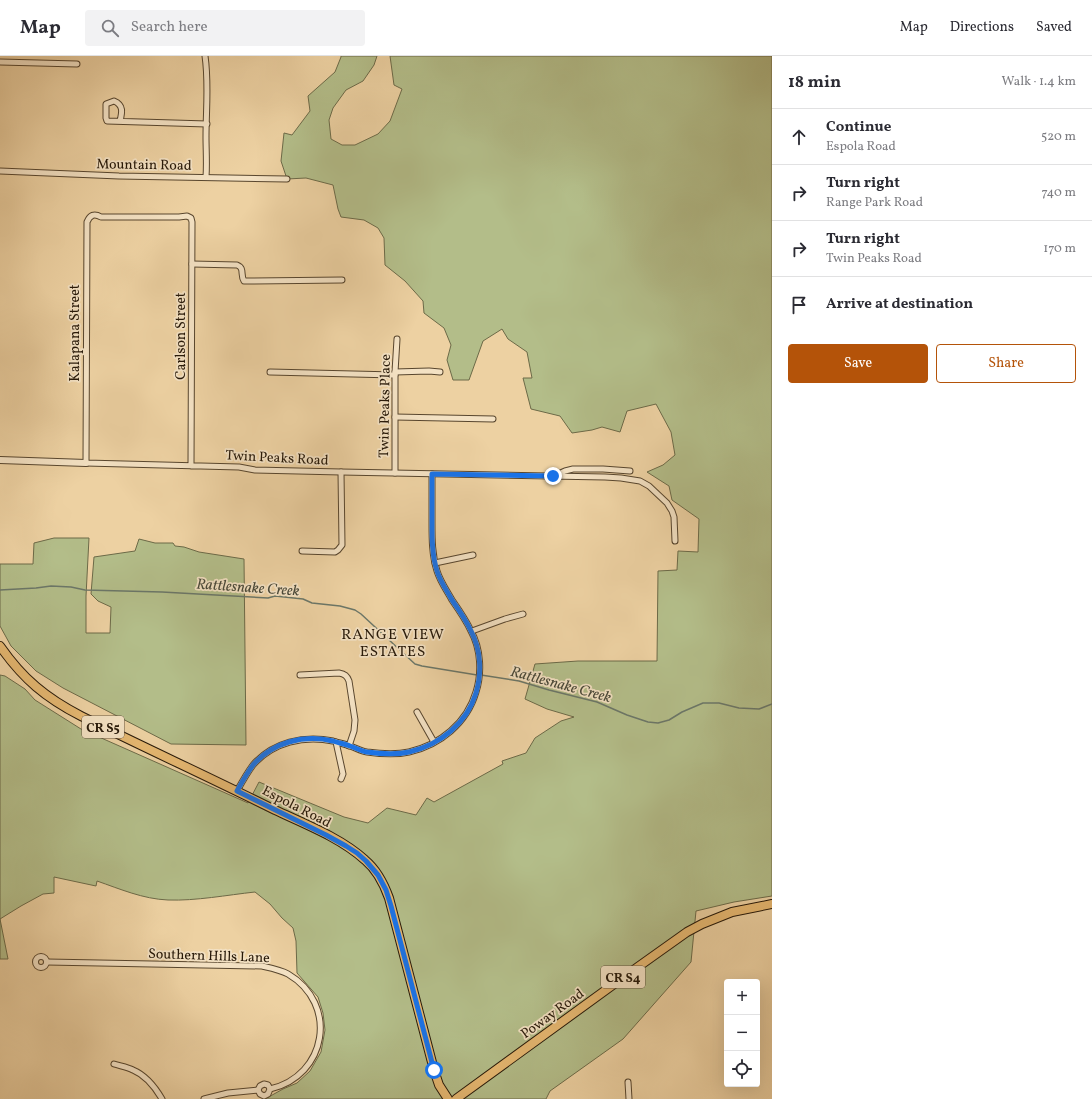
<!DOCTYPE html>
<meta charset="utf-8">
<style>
:root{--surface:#fff;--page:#f2f2f3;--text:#2b2b33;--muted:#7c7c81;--line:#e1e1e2;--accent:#b45309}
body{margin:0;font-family:Vollkorn,serif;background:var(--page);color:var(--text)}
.controls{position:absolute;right:12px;bottom:12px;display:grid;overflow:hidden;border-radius:4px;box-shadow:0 4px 16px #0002}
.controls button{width:36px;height:36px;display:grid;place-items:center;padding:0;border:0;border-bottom:1px solid var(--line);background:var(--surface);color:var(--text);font:20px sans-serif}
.stop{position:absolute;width:12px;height:12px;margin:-9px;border:3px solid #1a73e8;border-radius:50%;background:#fff}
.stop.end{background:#1a73e8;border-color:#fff;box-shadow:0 1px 4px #0008}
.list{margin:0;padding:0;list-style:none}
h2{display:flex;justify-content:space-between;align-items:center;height:52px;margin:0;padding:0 16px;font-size:17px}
h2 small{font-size:13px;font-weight:400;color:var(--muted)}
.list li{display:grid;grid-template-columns:26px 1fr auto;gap:12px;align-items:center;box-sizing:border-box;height:56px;padding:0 16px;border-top:1px solid var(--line)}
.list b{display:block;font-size:15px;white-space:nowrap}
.list p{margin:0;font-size:13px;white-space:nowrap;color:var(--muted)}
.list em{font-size:13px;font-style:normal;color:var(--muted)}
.actions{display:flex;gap:8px;padding:12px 16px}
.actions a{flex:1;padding:9px 0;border:1px solid var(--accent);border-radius:4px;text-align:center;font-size:14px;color:var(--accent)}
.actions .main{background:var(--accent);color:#fff}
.icon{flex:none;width:22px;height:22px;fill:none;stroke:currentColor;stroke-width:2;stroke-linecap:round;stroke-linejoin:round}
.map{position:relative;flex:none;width:772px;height:1043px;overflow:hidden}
header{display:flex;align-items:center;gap:24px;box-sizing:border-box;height:56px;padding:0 20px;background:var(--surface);border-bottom:1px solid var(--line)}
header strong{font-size:19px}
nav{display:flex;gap:22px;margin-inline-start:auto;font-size:14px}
.search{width:280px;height:36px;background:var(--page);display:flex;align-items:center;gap:10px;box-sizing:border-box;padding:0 14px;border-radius:4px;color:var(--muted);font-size:15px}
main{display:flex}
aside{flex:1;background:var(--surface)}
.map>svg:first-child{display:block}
.green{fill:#b3bd89;stroke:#6c6a48}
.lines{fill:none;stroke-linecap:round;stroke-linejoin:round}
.stream{stroke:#6b7769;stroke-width:1.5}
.minor-casing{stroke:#58462e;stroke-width:7}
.tertiary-casing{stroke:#58462e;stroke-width:8}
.primary-casing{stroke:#261808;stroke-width:10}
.minor{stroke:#f3e1c3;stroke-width:5}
.tertiary{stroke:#f3e1c3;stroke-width:6}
.primary{stroke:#e6b871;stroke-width:8}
.route{stroke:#1a73e8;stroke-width:5}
.labels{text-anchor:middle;stroke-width:3.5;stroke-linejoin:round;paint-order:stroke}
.shield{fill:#f3e1c3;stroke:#645440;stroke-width:1}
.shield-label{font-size:13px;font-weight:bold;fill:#261808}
.street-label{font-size:14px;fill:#261808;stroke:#f3e1c3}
.water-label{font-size:15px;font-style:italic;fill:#484839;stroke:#f3e1c3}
.neighbourhood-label{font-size:15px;letter-spacing:1px;fill:#261808;stroke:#f3e1c3}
</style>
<header>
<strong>Map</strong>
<div class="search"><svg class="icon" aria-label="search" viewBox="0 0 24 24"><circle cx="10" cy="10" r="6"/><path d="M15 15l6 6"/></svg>Search here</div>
<nav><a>Map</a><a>Directions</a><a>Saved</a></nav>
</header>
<main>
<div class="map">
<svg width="772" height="1043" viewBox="0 0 772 1043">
<rect width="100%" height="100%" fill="#edd1a2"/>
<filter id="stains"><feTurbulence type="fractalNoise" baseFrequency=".005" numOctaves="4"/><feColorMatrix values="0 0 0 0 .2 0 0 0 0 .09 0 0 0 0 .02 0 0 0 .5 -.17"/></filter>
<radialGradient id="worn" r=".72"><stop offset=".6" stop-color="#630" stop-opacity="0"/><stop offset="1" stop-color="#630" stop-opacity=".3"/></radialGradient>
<g class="green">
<path d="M341 0H377L374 9 363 25 346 34 333 52 329 64 331 83 342 89H355L378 78 390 65 402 33 394 29 390 0H772V840L734 846 696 855 691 906 623 983 550 1035 546 1043H265L283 1033 297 1027 310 1015 321 996 325 974 323 957 318 941 297 917 296 885 293 872 282 862 270 848 255 836C227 839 196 845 168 844 143 843 120 833 97 825L96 830 54 821V837L43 838 21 850 0 863 8 903H0V619L5 620 25 633 35 644 81 673 248 747 259 726 344 761 368 767 387 752 416 759 427 742 434 746 503 708 502 705 526 697 535 682 561 665 574 661 547 653 525 643 535 608 578 605H657L658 515 677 514 678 495 698 496 699 463 672 444 669 430 647 416 663 409 675 399 671 376 656 348 627 355 620 376 602 371 592 374 572 377 560 360 531 353 523 322H532L527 296 508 283 502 273 483 285 469 324H453L447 304 451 289 444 272 424 257 423 245 405 225 385 209 384 182 378 172 364 164 341 161 338 153 333 129 306 122 287 123 281 105 284 77 292 79 310 55 308 40 335 16 341 1Z"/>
<polygon points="54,482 89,482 86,540 86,577 110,577 111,551 98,545 91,538 94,501 135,495 139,483 155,487 173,487 175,490 184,491 199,496 244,503 246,689 171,688 63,632 36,615 11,590 0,570 0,508 33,508 34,487"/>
</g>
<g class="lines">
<g class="stream">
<polyline points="0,534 36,532 51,530 71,531 85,534 162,536 268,542 275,540 303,543 312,547 340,550 355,554 361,558 415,608 422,610 477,619"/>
<polyline points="481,619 519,625 549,634 597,646 627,659 648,666 658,667 669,664 682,656 703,647 719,647 739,652 759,653 772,648"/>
</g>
<defs>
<g id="minor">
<path d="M205 0C209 27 206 54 206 81 206 94 207 108 206 121"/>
<polyline points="0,6 77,8"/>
<path d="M120 65C122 57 124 49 114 45L106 48V62L107 65 207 68"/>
<polyline points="0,115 119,120 287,123"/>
<path d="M192 208 237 209C245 212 240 219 244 225H246L342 224"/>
<polyline points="270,316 395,319"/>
<polyline points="395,316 429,315 440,316"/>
<polyline points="395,361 493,363"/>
<path d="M191 410 192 166 191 162 187 160 179 161H101C94 157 90 159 87 166L86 407 239 411 255 414 341 416 605 421 621 422 640 425 649 430 667 447 672 455 674 461 675 485"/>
<polyline points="395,417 395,316 397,283"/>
<polyline points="554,420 565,415 573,413 603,413 630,415"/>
<polyline points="302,495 335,496 338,494 342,489 341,416"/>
<polyline points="435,507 473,499"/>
<polyline points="472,575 505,563 523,558"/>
<path d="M300 619 339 617C345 618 347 620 349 625L355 664 354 675 349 690"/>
<polyline points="417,656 434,686"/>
<polyline points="336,686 343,718 341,723"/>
<path d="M237 735C242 726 247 717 253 709 273 686 304 679 333 685 339 687 345 688 350 690 356 692 361 695 367 696 381 698 396 699 409 696 440 689 467 667 476 636 482 617 481 593 471 575 466 564 459 554 452 544 447 535 440 525 437 515 432 499 432 483 432 467 432 451 432 435 432 418"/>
<circle cx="41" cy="906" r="5.5"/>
<path d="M47 906 262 910C271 912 281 914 288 918 339 948 327 1020 270 1033L268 1038 264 1040 260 1038 258 1034 260 1030 264 1028 268 1029 270 1033"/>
<path d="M114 1008C120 1010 127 1011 133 1014 145 1019 155 1031 162 1043"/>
<polyline points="628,1026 629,1043"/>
<polyline points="204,1043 228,1037 258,1034"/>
</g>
<polyline id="tertiary" points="0,404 86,407"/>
<g id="primary">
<path d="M0 590C23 623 46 642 81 660 145 692 211 722 275 754 305 768 341 782 365 804 377 814 384 828 389 842L434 1014 439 1029 448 1043"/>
<polyline points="456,1043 621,923 687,876 702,868 732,856 772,848"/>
</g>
</defs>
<use href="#minor" class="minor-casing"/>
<use href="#tertiary" class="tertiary-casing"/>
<use href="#primary" class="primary-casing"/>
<use href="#minor" class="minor"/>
<use href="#tertiary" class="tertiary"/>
<use href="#primary" class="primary"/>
</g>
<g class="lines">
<path class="route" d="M434 1014 391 850 386 834 378 819 366 805 357 797 346 790 326 779 237 735C242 726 247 717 253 709 273 686 304 678 333 685 339 687 345 688 350 690 356 692 361 695 367 696 381 698 396 699 409 696 440 689 467 667 476 637 482 617 481 594 471 575 466 564 459 554 452 544 447 535 440 525 437 515 432 499 432 483 432 467 432 451 432 435 432 418L553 420"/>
</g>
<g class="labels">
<g class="shield">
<rect x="82" y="660" width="42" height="22" rx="3"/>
<rect x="601" y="910" width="44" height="22" rx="3"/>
</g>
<g class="shield-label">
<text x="103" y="676">CR S5</text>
<text x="623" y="926">CR S4</text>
</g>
<g class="street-label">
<text transform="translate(144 108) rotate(1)" y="5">Mountain Road</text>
<text transform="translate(74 277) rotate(-90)" y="5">Kalapana Street</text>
<text transform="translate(180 280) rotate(-90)" y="5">Carlson Street</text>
<text transform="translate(384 350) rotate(-89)" y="5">Twin Peaks Place</text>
<text transform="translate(277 401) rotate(3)" y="5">Twin Peaks Road</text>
<text transform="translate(297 750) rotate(27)" y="5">Espola Road</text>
<text transform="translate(209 899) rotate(2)" y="5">Southern Hills Lane</text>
<text transform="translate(552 957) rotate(-36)" y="5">Poway Road</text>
</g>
<g class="water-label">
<text transform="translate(248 531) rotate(4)" y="5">Rattlesnake Creek</text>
<text transform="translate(561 628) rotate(15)" y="5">Rattlesnake Creek</text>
</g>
<g class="neighbourhood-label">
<text x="393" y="583">RANGE VIEW<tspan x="393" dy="17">ESTATES</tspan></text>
</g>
</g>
<rect width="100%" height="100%" filter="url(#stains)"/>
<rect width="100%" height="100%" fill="url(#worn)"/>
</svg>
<div class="controls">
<button>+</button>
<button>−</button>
<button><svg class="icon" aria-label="locate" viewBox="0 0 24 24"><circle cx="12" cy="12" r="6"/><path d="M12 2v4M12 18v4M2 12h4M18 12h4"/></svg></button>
</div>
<div class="stop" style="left:434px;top:1014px"></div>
<div class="stop end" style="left:553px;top:420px"></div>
</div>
<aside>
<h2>18 min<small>Walk · 1.4 km</small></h2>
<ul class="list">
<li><svg class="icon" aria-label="ahead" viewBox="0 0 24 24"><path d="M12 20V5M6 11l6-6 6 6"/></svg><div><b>Continue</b><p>Espola Road</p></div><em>520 m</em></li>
<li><svg class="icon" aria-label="right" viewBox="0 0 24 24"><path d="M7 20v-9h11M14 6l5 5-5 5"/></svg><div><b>Turn right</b><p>Range Park Road</p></div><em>740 m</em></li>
<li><svg class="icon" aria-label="right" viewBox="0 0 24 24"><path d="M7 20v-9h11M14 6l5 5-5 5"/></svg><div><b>Turn right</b><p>Twin Peaks Road</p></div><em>170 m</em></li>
<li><svg class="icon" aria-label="arrive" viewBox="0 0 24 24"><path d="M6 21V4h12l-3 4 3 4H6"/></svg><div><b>Arrive at destination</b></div></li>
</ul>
<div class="actions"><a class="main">Save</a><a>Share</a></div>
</aside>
</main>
